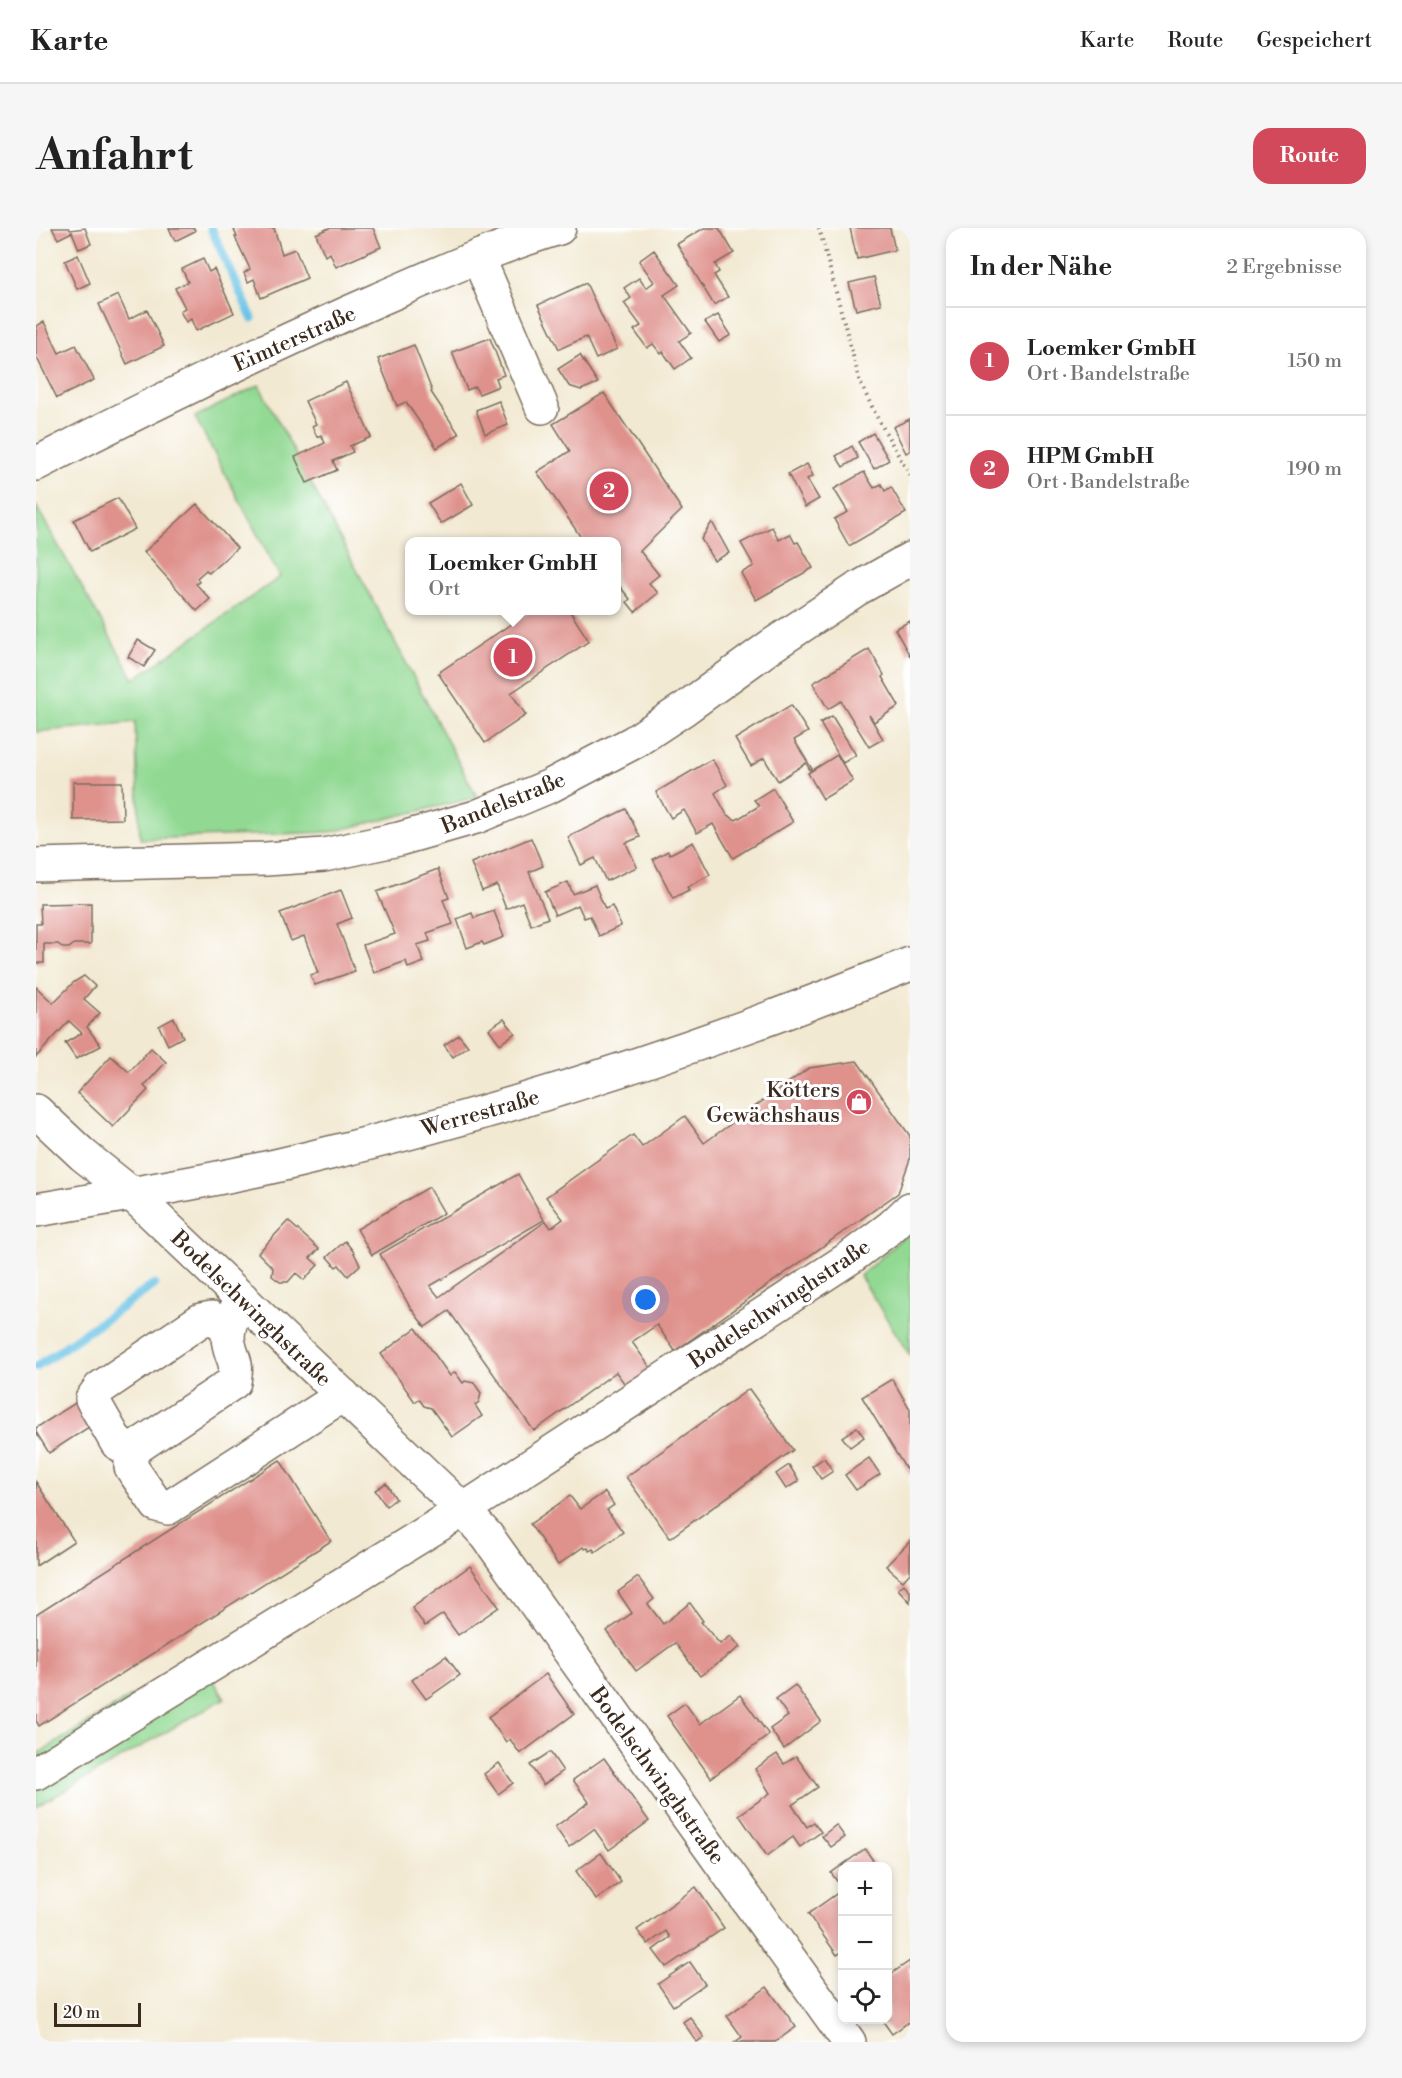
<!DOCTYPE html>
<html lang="de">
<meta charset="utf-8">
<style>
:root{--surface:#fff;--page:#f6f6f6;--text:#222;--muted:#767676;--line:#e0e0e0;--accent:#d1495b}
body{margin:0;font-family:"Libre Bodoni",serif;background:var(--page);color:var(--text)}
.controls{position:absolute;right:18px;bottom:18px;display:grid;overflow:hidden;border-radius:12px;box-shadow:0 3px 9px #0003}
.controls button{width:54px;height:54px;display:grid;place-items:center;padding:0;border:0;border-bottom:2px solid var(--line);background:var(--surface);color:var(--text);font:30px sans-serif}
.scale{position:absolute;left:18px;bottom:15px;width:87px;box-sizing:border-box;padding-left:6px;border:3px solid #3b2a1e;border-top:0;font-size:16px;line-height:21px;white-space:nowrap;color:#3b2a1e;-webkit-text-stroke:4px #fff;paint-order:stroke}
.you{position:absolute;left:610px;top:1072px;width:21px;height:21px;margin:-15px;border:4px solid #fff;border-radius:50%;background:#1a73e8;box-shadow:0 0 0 9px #1a73e833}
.badge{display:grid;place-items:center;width:39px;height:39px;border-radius:50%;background:var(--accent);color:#fff;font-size:20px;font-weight:700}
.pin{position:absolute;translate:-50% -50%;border:3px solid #fff;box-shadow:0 2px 6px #0006}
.popup{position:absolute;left:369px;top:309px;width:216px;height:78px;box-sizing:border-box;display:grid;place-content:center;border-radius:12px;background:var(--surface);filter:drop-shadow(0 2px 4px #0005);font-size:20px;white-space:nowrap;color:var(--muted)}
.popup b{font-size:22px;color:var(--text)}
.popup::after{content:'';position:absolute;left:50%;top:100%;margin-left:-12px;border:12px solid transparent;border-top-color:var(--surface)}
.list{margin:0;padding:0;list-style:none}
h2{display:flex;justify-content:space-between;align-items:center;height:78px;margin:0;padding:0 24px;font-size:26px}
h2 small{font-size:20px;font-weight:400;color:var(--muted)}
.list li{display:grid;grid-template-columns:39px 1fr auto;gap:18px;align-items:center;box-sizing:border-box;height:108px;padding:0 24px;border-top:2px solid var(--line)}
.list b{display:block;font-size:22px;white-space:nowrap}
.list p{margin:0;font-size:20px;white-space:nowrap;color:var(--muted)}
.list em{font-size:20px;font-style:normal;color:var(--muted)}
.icon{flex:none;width:33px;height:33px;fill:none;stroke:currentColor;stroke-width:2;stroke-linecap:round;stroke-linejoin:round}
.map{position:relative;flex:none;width:874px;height:1814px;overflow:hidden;border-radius:18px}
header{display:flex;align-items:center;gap:36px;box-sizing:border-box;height:84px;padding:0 30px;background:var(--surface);border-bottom:2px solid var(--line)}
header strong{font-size:28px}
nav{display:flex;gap:33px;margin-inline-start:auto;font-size:21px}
.intro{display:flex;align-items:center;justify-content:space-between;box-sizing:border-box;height:144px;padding:0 36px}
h1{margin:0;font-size:42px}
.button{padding:15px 27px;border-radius:18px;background:var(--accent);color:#fff;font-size:21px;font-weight:700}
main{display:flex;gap:36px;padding:0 36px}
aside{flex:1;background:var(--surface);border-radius:18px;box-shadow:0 3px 9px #0003}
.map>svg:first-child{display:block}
.green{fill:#91d993;stroke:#668258;stroke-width:1.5}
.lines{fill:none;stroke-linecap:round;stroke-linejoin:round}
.stream{stroke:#68c3e6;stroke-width:9}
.building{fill:#df918c}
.minor-casing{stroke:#7b6d5d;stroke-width:36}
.major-casing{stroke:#7b6d5d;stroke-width:36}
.path{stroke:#7b6d5d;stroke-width:4;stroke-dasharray:1.5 4.5;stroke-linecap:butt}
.minor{stroke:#fff;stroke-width:33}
.major{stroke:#fff;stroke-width:33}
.labels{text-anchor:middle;stroke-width:6;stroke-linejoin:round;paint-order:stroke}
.street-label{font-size:22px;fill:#3b2a1e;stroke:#fff}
.poi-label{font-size:22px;fill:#3b2a1e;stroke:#fff;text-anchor:end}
</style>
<header>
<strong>Karte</strong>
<nav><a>Karte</a><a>Route</a><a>Gespeichert</a></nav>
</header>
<div class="intro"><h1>Anfahrt</h1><a class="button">Route</a></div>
<main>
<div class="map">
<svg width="874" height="1814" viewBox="0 0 874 1814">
<rect width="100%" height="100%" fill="#fff"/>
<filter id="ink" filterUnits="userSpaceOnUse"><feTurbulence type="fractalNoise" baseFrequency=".0167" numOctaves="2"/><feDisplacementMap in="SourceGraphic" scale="12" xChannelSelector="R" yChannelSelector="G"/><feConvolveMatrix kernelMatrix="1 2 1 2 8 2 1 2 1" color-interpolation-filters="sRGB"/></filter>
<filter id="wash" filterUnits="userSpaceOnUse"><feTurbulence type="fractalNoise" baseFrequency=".008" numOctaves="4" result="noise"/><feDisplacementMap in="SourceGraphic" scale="24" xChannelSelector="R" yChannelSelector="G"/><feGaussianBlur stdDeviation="1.35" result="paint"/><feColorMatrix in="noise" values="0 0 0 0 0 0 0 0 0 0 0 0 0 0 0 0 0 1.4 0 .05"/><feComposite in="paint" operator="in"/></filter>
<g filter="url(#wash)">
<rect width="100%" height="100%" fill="#f2e9d2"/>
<g class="green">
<polygon points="223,157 441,569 295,604 104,611 99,494 0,504 0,278 98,451 244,349 159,189"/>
<polygon points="874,1003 874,1128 824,1048"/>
<polygon points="161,1428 189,1470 0,1579 0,1527"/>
</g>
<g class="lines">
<g class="stream">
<polyline points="175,0 216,90"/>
<polyline points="0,1139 118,1057"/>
</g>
</g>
<g id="blocks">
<g class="building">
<polygon points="16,0 33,0 34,2 49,0 55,16 43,21 36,4 22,11"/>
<polygon points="133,0 158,0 159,3 139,13"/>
<polygon points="202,0 238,0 246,26 259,21 271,50 225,70 218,51 212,54 208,45 214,41 199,9 201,9 198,2"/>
<polygon points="293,0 337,0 345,19 300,39 294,25 289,28 280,6"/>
<polygon points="668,0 683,0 698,25 679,36 683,44 678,47 692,69 678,77 641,16"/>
<polygon points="814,0 854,0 859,22 821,31"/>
<polygon points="618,22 643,57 628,67 655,105 643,113 655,130 639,141 627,124 625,126 617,116 611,120 598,102 605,98 588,75 595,70 588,60 603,50 610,60 618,54 603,33"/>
<polygon points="42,27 54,55 41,61 29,33"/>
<polygon points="167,31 173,44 178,41 198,85 160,103 155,91 150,94 144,83 149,80 139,60 152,54 146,41"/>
<polygon points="838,49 845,76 820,82 813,55"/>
<polygon points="550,55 581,121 560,131 550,109 523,121 502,77"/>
<polygon points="82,67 93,91 111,82 128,118 91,136 63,76"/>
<polygon points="682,87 695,107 683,114 669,94"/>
<polygon points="8,94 23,125 40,117 58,152 21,170 0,128 0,98"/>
<polygon points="454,110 468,147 460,150 463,158 443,166 439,159 431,162 416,124"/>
<polygon points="378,117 396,163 395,164 423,206 401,220 370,174 361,178 342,131"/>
<polygon points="544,127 562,155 545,162 533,158 522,141"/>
<polygon points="310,154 335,209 314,218 317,224 297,233 301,242 271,255 259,229 289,215 285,207 281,209 276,198 280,196 269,173"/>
<polygon points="568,165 646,282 604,323 623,347 613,355 622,365 599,384 591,374 594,371 580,354 580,314 548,314 501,244 534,223 517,196"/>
<polygon points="463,173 472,197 449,206 440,182"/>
<polygon points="874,191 874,223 870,225 857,199"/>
<polygon points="837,205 853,232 838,241 822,214"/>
<polygon points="816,218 822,230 807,239 800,228"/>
<polygon points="771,236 777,248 771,251 783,271 769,279 752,246"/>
<polygon points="828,244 838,260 845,256 849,263 855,259 870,285 813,318 798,291 812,284 798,261"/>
<polygon points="425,255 437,277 405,296 392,275"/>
<polygon points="82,270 99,301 54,324 38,292"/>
<polygon points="161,276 201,320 173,345 170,342 161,350 163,354 160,356 174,371 161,383 108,324"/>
<polygon points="676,294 693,325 678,333 665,311"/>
<polygon points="736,299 743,312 754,306 759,315 762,314 777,340 720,372 705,345 718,338 705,315"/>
<polygon points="496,382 533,382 553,413 475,465 490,487 449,515 402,445"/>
<polygon points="874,393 874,428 859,401"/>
<polygon points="102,412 119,422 108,439 92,429"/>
<polygon points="833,421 848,447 846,449 863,478 838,494 833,487 847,511 833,519 805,473 792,481 777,455"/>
<polygon points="755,477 772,504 758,512 776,541 774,542 770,535 742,553 728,530 715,538 699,511"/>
<polygon points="796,488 820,527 807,535 784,495"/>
<polygon points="801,527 817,553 787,571 772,545"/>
<polygon points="676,531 691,557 679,565 691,587 700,592 723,578 718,572 737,560 757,594 697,630 677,596 661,605 648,582 635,590 620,564"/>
<polygon points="37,554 86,554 87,591 37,592"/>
<polygon points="590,581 604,609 590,615 601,639 570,653 559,630 545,637 532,609"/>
<polygon points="495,610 507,638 493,644 512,690 495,697 486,674 470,681 461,657 446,663 435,635"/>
<polygon points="657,614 674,647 651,659 653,662 637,670 617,631 632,623 634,626"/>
<polygon points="402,641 413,670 407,672 417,696 391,705 394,713 381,717 388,734 372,740 370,733 338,745 327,717 359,706 341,664"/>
<polygon points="532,654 537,666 559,657 569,681 576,678 585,698 563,708 554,688 548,690 542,677 519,687 509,664"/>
<polygon points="305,662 316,690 301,696 319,743 279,757 274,747 282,745 268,708 255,713 244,685"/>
<polygon points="55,675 55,716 38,716 33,720 27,720 22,716 8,716 8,735 0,735 0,696 5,696 4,676"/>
<polygon points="458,683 468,709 448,717 446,714 431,720 421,691 436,685 438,690"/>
<polygon points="48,748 59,758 48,771 64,785 51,799 65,818 40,831 29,815 46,805 33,793 0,829 0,759 17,775 38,754"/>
<polygon points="138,790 147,809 132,817 123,798"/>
<polygon points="468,791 479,805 464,816 453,801"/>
<polygon points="423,807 432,818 417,829 408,817"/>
<polygon points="115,820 130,834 108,858 112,862 77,899 41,865 75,828 93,844"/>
<polygon points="821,833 874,908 874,931 862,965 639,1123 621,1097 596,1114 616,1142 591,1159 580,1144 498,1203 413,1083 389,1099 374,1079 344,1026 482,946 508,992 394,1058 403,1069 510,993 515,1000 527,991 510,969 597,907 606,919 649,888 668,915 773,840"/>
<polygon points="393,959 408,985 336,1027 321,1001"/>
<polygon points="252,993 283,1021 274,1030 282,1037 268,1052 260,1045 252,1054 244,1054 236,1048 237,1040 222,1025"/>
<polygon points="309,1013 317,1023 324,1037 312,1048 303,1037 300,1039 291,1029"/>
<polygon points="380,1100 414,1148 419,1144 427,1155 429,1153 438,1155 445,1165 443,1174 439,1177 446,1188 416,1209 395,1180 388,1178 383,1171 379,1174 345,1126"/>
<polygon points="856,1151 874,1181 874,1248 826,1169"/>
<polygon points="713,1161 757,1222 634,1310 590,1249"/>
<polygon points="44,1172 59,1195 13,1225 0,1204 0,1200"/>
<polygon points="821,1199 828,1209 814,1219 806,1209"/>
<polygon points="788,1230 797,1243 785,1251 776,1238"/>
<polygon points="833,1230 844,1246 820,1262 809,1247"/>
<polygon points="244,1232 295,1313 3,1498 0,1493 0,1387"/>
<polygon points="753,1237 763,1253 750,1261 740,1246"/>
<polygon points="0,1254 38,1313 0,1338"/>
<polygon points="350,1255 360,1271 350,1278 339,1262"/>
<polygon points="569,1264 578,1277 571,1282 587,1304 559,1324 557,1321 553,1323 552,1320 549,1321 547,1319 522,1337 494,1296 534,1268 544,1281"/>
<polygon points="874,1313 874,1345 867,1353 850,1338"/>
<polygon points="434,1338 463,1379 422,1407 407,1386 389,1398 376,1380"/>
<polygon points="602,1349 618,1371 612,1376 627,1396 654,1375 667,1393 665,1394 684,1416 695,1408 704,1419 664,1448 639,1415 600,1443 571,1403 596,1385 582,1364"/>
<polygon points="868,1356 874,1363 874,1374 862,1361"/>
<polygon points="410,1428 424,1447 390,1471 376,1452"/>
<polygon points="510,1446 538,1486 484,1526 474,1511 470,1514 452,1489"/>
<polygon points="759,1457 785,1493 748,1521 734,1501 752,1488 740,1471"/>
<polygon points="704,1467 733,1507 675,1550 631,1488 649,1475 664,1496"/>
<polygon points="514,1524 527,1543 507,1557 494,1537"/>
<polygon points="741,1526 748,1536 760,1528 782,1559 756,1577 771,1599 778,1594 785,1604 764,1619 757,1609 731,1628 703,1587 734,1565 719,1541"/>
<polygon points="568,1530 613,1593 573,1622 558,1601 533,1619 519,1599 553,1574 537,1552"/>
<polygon points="463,1535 477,1555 462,1566 448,1546"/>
<polygon points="800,1597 809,1609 795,1619 786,1608"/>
<polygon points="829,1621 841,1638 807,1638 806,1660 795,1645"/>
<polygon points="565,1625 585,1654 560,1672 540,1643"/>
<polygon points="660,1659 688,1700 630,1739 617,1722 634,1709 630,1703 612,1716 601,1702"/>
<polygon points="806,1662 806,1724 801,1727 772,1686"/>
<polygon points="874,1733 874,1793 856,1806 846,1792 852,1791 852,1748"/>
<polygon points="654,1734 669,1756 637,1778 622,1756"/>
<polygon points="731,1759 760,1799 739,1814 699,1814 706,1809 691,1788"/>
<polygon points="654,1789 668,1809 661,1814 647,1794"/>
</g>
</g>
</g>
<g filter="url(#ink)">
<use href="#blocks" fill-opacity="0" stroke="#7b6d5d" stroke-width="1.5"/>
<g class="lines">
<defs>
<g id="minor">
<polyline points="442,29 506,179"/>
<path d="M0 236C112 178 225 123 341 72 401 46 460 19 523 0"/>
<polyline points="0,637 230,631 288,627 363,611 440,589 514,558 598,514 648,481 735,418 821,361 874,331"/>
<polyline points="0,883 47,927 96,966 427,1282 451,1308 813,1814"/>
<path d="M206 1070C199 1084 189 1100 193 1116 197 1135 202 1131 198 1154L95 1223V1239L121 1277 132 1280 307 1167"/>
<polyline points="95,1223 81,1215 56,1171 64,1160 165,1092 176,1090 193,1099"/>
<polyline points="0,1545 427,1282 815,1029 855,999 874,981"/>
</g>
<path id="major" d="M0 982C88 967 178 953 265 932 473 883 676 816 874 736"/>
</defs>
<use href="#minor" class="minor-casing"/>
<use href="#major" class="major-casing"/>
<polyline class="path" points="783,0 824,154 841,189 874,248"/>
<use href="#minor" class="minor"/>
<use href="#major" class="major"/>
</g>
</g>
<defs>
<symbol id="shop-disc" viewBox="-11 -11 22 22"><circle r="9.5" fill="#d1495b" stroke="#fff"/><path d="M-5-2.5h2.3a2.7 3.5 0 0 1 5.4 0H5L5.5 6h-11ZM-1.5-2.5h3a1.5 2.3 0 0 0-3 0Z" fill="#fff"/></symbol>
</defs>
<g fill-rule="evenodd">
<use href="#shop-disc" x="808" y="859" width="30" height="30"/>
</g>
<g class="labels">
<g class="street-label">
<text transform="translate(258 110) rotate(-24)" y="8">Eimterstraße</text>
<text transform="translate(467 574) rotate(-22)" y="8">Bandelstraße</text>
<text transform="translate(444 884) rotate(-16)" y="8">Werrestraße</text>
<text transform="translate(743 1075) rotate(-34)" y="8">Bodelschwinghstraße</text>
<text transform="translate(216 1080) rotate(44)" y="8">Bodelschwinghstraße</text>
<text transform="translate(622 1547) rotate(54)" y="8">Bodelschwinghstraße</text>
</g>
<g class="poi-label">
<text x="804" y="869">Kötters<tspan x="804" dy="25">Gewächshaus</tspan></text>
</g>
</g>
</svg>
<div class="controls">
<button>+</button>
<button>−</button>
<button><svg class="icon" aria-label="locate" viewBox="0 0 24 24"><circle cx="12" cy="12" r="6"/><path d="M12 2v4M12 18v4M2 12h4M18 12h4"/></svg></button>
</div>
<div class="scale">20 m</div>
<div class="you"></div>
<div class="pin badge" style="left:477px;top:429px">1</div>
<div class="popup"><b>Loemker GmbH</b>Ort</div>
<div class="pin badge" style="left:573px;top:263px">2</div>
</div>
<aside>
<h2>In der Nähe<small>2 Ergebnisse</small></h2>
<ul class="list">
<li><span class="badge">1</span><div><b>Loemker GmbH</b><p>Ort · Bandelstraße</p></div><em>150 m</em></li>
<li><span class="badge">2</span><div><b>HPM GmbH</b><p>Ort · Bandelstraße</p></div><em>190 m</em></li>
</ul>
</aside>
</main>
